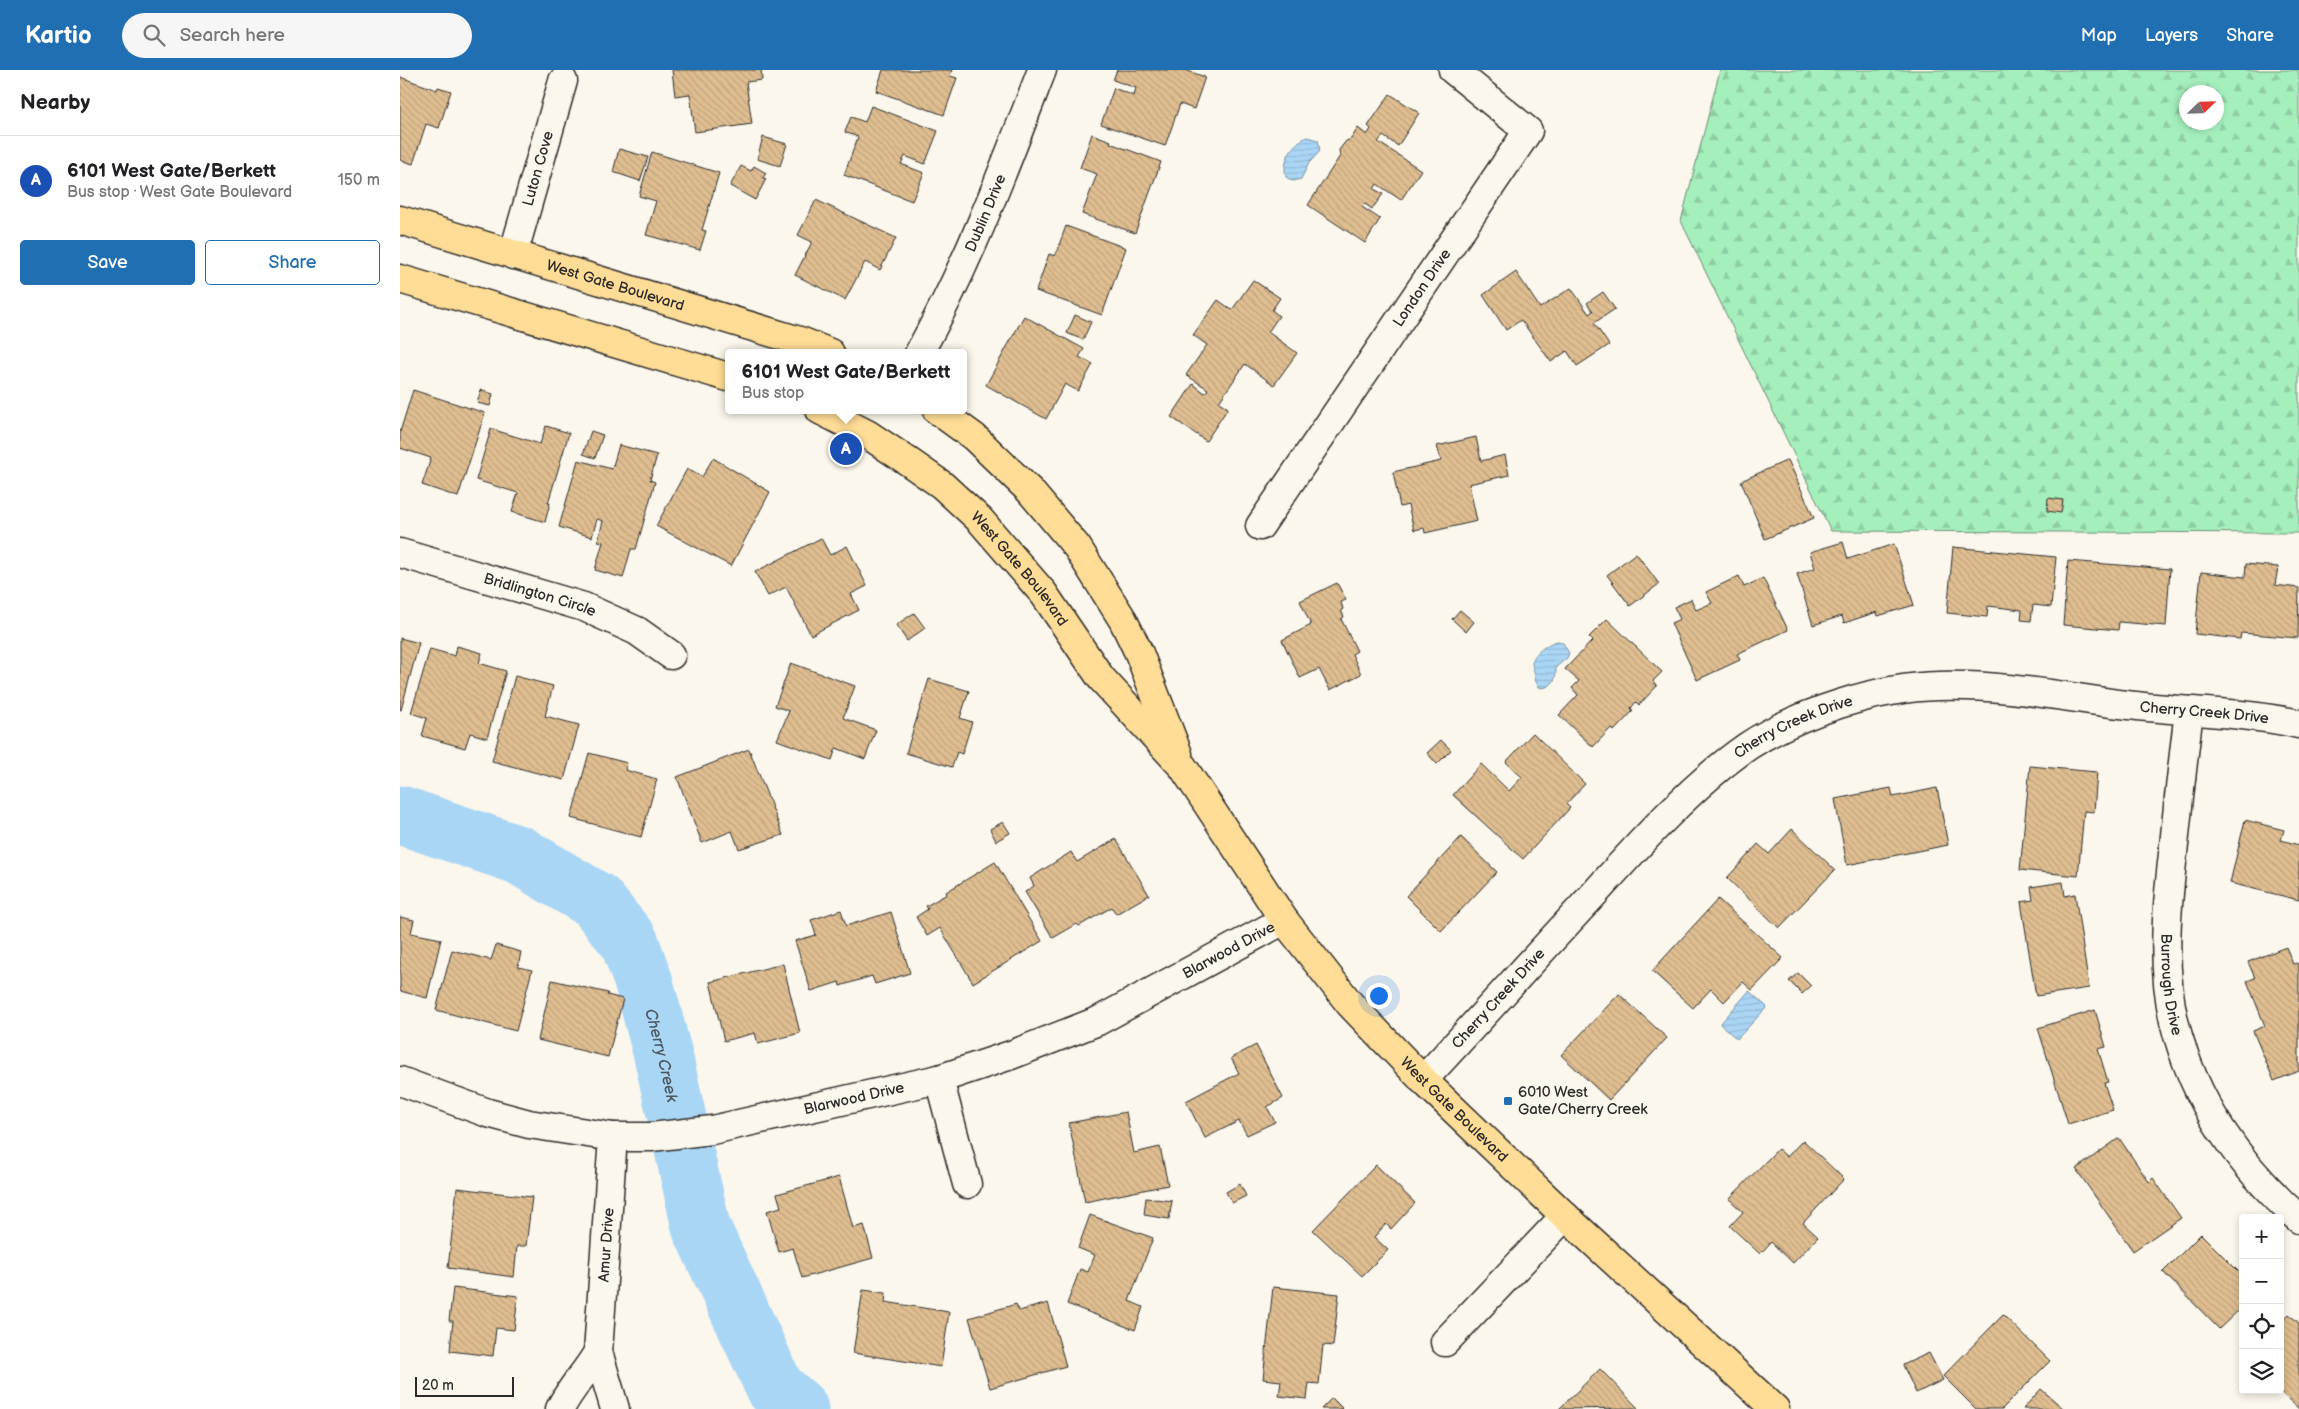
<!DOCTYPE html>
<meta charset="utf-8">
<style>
:root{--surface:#fff;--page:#f6f6f6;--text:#202124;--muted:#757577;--line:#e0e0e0;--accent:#1f6fb2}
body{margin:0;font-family:"Balsamiq Sans",sans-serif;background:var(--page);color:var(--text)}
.controls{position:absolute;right:15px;bottom:15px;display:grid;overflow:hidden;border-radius:5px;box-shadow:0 2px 8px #0003}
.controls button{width:45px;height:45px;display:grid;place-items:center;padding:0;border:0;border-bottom:1px solid var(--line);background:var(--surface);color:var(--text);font:25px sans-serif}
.compass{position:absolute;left:1779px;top:15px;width:45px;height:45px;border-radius:50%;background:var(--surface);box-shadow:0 2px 8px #0003;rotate:67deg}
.scale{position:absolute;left:15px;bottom:12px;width:99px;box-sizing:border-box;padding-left:5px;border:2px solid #2b2b2b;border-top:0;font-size:14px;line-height:18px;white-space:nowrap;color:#2b2b2b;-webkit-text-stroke:4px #fbf7ec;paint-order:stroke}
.you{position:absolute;left:978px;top:925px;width:18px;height:18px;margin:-12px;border:4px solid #fff;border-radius:50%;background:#1a73e8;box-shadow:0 0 0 8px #1a73e833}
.badge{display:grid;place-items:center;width:32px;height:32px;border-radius:50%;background:var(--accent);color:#fff;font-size:16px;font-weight:700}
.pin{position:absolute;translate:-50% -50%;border:2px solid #fff;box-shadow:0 1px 5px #0006}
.popup{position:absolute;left:325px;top:279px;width:242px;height:65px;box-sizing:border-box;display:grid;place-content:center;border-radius:5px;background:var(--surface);filter:drop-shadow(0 1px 4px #0005);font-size:16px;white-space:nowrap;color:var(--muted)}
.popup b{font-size:19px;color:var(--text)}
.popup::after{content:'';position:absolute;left:50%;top:100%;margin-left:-10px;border:10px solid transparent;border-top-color:var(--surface)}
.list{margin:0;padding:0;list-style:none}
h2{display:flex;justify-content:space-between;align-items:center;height:65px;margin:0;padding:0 20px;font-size:21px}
h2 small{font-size:16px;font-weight:400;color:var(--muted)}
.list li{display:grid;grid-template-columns:32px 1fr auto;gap:15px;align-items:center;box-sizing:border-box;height:90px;padding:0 20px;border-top:1px solid var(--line)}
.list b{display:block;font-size:19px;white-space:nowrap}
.list p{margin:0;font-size:16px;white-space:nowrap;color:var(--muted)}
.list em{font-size:16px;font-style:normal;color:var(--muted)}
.actions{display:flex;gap:10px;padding:15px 20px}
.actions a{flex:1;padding:11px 0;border:1px solid var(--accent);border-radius:5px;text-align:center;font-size:18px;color:var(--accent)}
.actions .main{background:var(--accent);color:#fff}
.icon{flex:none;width:28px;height:28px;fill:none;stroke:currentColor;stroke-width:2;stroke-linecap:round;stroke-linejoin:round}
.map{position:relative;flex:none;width:1899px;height:1339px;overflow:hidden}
header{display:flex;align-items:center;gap:30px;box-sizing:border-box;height:70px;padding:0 25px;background:var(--accent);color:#fff}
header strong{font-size:24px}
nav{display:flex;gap:28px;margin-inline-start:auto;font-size:18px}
.search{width:350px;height:45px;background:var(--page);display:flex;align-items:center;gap:12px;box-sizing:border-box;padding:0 18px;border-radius:28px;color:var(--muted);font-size:19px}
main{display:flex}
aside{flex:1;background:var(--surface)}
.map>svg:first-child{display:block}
.forest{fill:url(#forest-firs);stroke:#688d74;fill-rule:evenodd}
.water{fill:url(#water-rules);stroke:#7792a5}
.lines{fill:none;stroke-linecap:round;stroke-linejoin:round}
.river{stroke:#aad6f6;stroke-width:59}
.building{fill:url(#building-back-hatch);stroke:#2b2b2b}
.minor-casing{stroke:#2b2b2b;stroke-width:31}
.major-casing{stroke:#2b2b2b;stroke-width:31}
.minor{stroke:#fbf7ec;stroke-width:28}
.major{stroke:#ffdd96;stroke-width:28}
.poi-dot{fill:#1f6fb2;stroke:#fbf7ec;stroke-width:2}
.labels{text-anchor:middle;stroke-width:4;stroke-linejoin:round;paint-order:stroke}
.street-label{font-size:15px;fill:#2b2b2b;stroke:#fbf7ec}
.poi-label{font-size:15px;fill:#2b2b2b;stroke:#fbf7ec;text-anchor:start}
.water-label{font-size:16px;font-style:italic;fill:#4b565e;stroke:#fbf7ec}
</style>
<header>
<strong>Kartio</strong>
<div class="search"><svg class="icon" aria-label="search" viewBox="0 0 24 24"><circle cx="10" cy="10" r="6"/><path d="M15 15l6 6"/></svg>Search here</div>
<nav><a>Map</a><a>Layers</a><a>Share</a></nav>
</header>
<main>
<aside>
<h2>Nearby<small></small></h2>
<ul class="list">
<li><span class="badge" style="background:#1a4fb4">A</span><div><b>6101 West Gate/Berkett</b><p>Bus stop · West Gate Boulevard</p></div><em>150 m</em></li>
</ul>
<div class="actions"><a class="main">Save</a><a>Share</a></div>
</aside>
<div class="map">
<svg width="1899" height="1339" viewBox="0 0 1899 1339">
<defs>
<pattern id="forest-firs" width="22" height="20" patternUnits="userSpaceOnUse" patternTransform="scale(1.25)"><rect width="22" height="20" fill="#a5efbd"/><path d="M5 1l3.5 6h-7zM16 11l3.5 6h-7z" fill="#8ecda3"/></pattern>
<pattern id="water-rules" width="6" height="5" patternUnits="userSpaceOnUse" patternTransform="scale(1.25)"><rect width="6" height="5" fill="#aad6f6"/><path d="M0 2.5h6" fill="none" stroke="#92b8d3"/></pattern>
<pattern id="building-back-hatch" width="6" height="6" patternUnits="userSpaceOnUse" patternTransform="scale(1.25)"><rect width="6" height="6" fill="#dfbe91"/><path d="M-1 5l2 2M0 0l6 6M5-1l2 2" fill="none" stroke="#c0a37d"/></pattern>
</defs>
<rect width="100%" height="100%" fill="#fbf7ec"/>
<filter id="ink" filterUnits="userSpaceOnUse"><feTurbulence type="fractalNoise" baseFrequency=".02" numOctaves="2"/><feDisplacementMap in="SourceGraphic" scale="10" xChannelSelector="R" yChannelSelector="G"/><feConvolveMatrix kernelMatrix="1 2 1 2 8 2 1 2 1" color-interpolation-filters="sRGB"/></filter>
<g filter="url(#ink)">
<path class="forest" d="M1320 0H1899V463L1431 461 1281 151ZM1786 22H1816V52H1786Z"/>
<g class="water">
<path d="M907 67 918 70 920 81 909 93 901 109 893 111 886 107C882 91 891 74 907 67Z"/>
<path d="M1158 571 1163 573 1169 583 1167 588 1156 597C1156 608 1155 615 1143 618L1139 617 1135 610C1136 604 1133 601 1132 594 1132 584 1149 572 1158 571Z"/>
<polygon points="1349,921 1367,937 1337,969 1320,954"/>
</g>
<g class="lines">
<path class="river" id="s1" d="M0 745 119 785 196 831 229 871 244 913 263 985 301 1157 375 1318 399 1339"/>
</g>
<g class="building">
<polygon points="272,0 361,0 362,10 346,12 352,54 295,62 290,24 275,26"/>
<polygon points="483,0 552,0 550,6 557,8 544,45 476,21"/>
<polygon points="717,0 785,0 805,7 794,39 780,34 765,76 701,54 714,18 734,26 736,18 713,10"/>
<polygon points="0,7 37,20 38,17 51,21 39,58 26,54 13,94 0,90"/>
<polygon points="990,24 1019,43 998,76 983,66 978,72 1021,100 1001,130 977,114 974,119 983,124 972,139 965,134 962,137 980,149 965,173 908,135 940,86 939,80 946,71 951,69 958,58 967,65 971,59 968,56"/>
<polygon points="471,36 538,61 525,94 505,86 501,94 524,103 512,131 444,105 458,67 445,62 451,47 465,52"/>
<polygon points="692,64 711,71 710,73 761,92 735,163 682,144 697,104 680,98"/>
<polygon points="363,67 387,74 380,96 357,89"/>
<polygon points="219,79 248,87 240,111 213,102"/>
<polygon points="252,82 319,103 302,160 306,161 300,180 246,165 256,131 239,126"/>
<polygon points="341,96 351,101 354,96 366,103 363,108 366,109 355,130 330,116"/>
<polygon points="416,130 496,168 480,200 465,192 445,230 395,205 412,172 398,165"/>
<polygon points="666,156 726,178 702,245 636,221 649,184 655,186"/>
<polygon points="1116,202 1140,238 1171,218 1189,244 1193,241 1187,233 1203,222 1215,239 1194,253 1209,275 1177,296 1167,281 1151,292 1121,250 1106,260 1083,225"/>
<polygon points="853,210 880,228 872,240 879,246 868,262 897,283 874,315 845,294 819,332 828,338 806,371 771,347 793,314 805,323 808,319 786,305 807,275 793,265 818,230 832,240"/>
<polygon points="675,245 691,252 683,270 667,263"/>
<polygon points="624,246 684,279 679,287 693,294 678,321 665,314 646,349 586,315"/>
<polygon points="13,320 85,343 58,427 22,415 31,388 0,378 0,362"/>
<polygon points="81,320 93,324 90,336 77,333"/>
<polygon points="146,356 169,363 148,433 150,433 145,452 112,442 118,423 76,410 91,359 140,374"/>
<polygon points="191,361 203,365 195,388 183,384"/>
<polygon points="1076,367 1081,391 1105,385 1109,405 1069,414 1077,451 1025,463 1024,458 1014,460 1008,435 1000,437 993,402 1041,391 1037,376"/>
<polygon points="219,375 257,385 250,410 255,412 236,479 231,479 223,508 195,500 203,472 198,471 203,451 197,449 192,467 159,457 178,390 212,399"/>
<polygon points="313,388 370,422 331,496 256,456 287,399 302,407"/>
<polygon points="1388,390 1414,448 1365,469 1341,411"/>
<polygon points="1648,428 1663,430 1661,443 1647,441"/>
<polygon points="421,468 430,485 447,476 467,516 451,524 459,540 411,565 386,517 368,526 355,502"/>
<polygon points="1443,472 1448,489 1494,474 1514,535 1478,546 1477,542 1444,553 1442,546 1413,555 1397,504 1415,498 1410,482"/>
<polygon points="1553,477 1656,487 1651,537 1633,535 1631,551 1621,550 1622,540 1588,536 1587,547 1547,543"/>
<polygon points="1236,483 1259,514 1230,536 1207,505"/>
<polygon points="1668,491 1770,499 1766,556 1719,552 1718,560 1663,555"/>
<polygon points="1846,494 1878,497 1875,515 1899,518 1898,568 1841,563 1840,569 1795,564 1801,502 1845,507"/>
<polygon points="1339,506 1344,517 1363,508 1388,560 1337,584 1340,590 1297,610 1271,553 1280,549 1274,537 1291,529 1296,540 1312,533 1306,522"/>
<polygon points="937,513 946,530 941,532 943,539 941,540 944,547 941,549 957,581 952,584 961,604 930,620 919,599 900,608 882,570 911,555 900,531"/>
<polygon points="1060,540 1074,552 1066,562 1052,549"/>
<polygon points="514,543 525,558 507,571 496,555"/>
<polygon points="1207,549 1262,602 1253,611 1257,616 1239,635 1236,632 1231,638 1233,641 1214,661 1211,658 1193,677 1159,645 1178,625 1172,618 1179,611 1165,599 1193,570 1189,567"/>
<polygon points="0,568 19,573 1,640 0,640"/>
<polygon points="57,576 82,583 79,593 106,601 87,668 70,663 65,678 22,666 27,648 11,643 30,579 55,586"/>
<polygon points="391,593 455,616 443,648 476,660 465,689 436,678 432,690 377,670 389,641 375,636"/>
<polygon points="115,606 153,616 145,646 179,655 164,710 92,691"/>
<polygon points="529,609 569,621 560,648 572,652 562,684 557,682 552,697 506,683"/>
<polygon points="1133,663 1185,714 1166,734 1170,738 1123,789 1053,725 1081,694 1109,721 1122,707 1106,692"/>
<polygon points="1041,670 1051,680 1037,694 1027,683"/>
<polygon points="349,679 383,765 339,779 332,761 302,773 277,707"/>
<polygon points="189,683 227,693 225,700 257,709 241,767 171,748"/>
<polygon points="1630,696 1697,702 1694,742 1684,741 1678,806 1620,800"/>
<polygon points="1491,718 1493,727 1537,718 1548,775 1447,795 1435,729"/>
<polygon points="1845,750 1884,760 1881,770 1899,775 1899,830 1830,813"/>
<polygon points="603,752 610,763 596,771 590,759"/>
<polygon points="1392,759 1435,800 1379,858 1327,808 1358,774 1369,784"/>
<polygon points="1061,767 1097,802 1041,861 1006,826"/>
<polygon points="716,769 749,825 716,844 712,837 679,856 677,854 653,868 625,822 634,816 630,808 671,782 677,792"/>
<polygon points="595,792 642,871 573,913 540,858 527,866 516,847 528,839 526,836 547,824 546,822"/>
<polygon points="1663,812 1665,826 1675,824 1689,918 1636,926 1621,832 1633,830 1631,817"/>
<polygon points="1318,829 1383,888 1352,920 1343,912 1324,932 1311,919 1293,938 1252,901"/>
<polygon points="441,840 446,856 491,842 510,903 475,914 472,906 440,916 439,912 411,921 395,871 416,865 411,850"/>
<polygon points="0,847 14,850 11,863 41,869 27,928 0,921"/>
<polygon points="96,875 121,882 118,897 132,900 116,961 36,940 52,880 91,890"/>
<polygon points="1886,877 1893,894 1897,893 1899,898 1899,1001 1874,1011 1853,961 1865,956 1847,911 1855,908 1848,892"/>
<polygon points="383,894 400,963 358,974 355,963 324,971 310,912"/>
<polygon points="1398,903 1411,916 1402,924 1389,911"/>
<polygon points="152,910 208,923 207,925 223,929 208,987 138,970"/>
<polygon points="1219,924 1267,968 1209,1030 1161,985"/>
<polygon points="1695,940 1706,977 1698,979 1708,1012 1704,1013 1713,1040 1668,1054 1638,958"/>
<polygon points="856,975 883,1028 867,1037 875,1052 847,1065 839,1051 805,1068 786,1031 839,1003 831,988"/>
<polygon points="726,1042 734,1083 760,1077 768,1115 685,1132 669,1053"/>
<polygon points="1719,1068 1749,1112 1753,1108 1781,1148 1733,1181 1676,1099"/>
<polygon points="1403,1070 1444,1109 1403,1153 1418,1167 1393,1193 1371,1172 1360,1184 1330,1156 1343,1142 1329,1129 1378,1079 1387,1087"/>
<polygon points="976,1095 1015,1133 991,1159 986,1154 974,1167 988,1180 962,1206 913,1160"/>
<polygon points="439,1107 453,1158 464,1155 473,1188 402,1208 393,1178 379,1182 367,1141 381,1137 377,1124"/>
<polygon points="840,1114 846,1126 832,1133 826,1122"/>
<polygon points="57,1118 132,1127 126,1176 117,1176 114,1207 48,1198"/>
<polygon points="746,1128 772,1131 769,1149 744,1145"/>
<polygon points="690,1145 753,1168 729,1231 743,1237 735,1260 667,1234 680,1199 688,1202 695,1185 678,1178"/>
<polygon points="1801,1164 1843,1206 1843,1236 1819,1259 1763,1202"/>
<polygon points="873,1217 939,1224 933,1276 923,1275 919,1314 909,1313 907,1329 879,1326 881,1311 863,1309"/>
<polygon points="53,1218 118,1226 114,1260 96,1258 93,1286 50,1281 53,1251 49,1251"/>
<polygon points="463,1220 486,1223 485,1232 549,1242 541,1297 453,1283"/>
<polygon points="648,1233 666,1296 590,1318 569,1248 616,1234 619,1241"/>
<polygon points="1889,1244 1899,1253 1899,1339 1878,1320 1880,1320 1880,1253"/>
<polygon points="1603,1245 1650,1291 1602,1339 1576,1339 1543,1306"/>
<polygon points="1529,1283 1543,1310 1516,1323 1503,1295"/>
<polygon points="1200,1299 1238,1338 1159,1339"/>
<polygon points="1641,1319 1664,1339 1623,1339"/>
<polygon points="932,1328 943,1339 921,1339"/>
</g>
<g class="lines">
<defs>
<g id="minor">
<path id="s2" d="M113 185 163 11"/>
<path id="s3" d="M519 283C569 193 605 96 642 0"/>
<path id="s4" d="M860 456 1128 61 1053 0"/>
<path id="s5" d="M0 483 184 537 237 561 271 585"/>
<path id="s6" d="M1789 641C1784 683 1779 724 1775 766 1768 826 1760 891 1774 951 1794 1032 1838 1094 1899 1149"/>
<polyline points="539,1009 567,1114"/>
<path id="s7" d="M1023 1010C1081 948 1137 885 1195 823 1239 774 1294 713 1348 676 1398 643 1478 617 1539 616 1599 614 1660 626 1719 634 1779 642 1840 641 1899 654"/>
<path id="s8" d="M0 1011 88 1043 129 1054 213 1067H251L312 1060 539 1009 611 985 698 951 884 850"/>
<polyline points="213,1067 198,1282 215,1339"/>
<polyline points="1045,1272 1165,1146"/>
<path d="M160 1339C170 1318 187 1302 198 1282"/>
</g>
<g id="major">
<path id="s9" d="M0 150 403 272 430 283"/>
<polyline points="0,209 328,307"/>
<path id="s10" d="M420 340 467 364 509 392 542 415 580 450 644 524 701 608 783 697 884 850 950 934 1023 1010 1165 1146 1375 1339"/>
<polyline points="537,340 574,367 630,421 677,477 723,550 739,583 778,684"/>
</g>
</defs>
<use href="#minor" class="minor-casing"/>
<use href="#major" class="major-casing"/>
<use href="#minor" class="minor"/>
<use href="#major" class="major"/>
</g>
</g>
<rect class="poi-dot" x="1103" y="1026" width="10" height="10" rx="2.5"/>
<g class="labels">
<g class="street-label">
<text dy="5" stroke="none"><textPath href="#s2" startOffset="90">Luton Cove</textPath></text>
<text dy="5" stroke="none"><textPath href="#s3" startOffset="155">Dublin Drive</textPath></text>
<text dy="5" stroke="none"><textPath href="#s9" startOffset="225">West Gate Boulevard</textPath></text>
<text dy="5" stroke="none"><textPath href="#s4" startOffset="288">London Drive</textPath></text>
<text dy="5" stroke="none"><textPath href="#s10" startOffset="258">West Gate Boulevard</textPath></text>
<text dy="5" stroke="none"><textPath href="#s5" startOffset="146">Bridlington Circle</textPath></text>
<text dy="5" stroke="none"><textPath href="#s7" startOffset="936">Cherry Creek Drive</textPath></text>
<text dy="5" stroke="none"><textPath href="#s7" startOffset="516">Cherry Creek Drive</textPath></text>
<text dy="5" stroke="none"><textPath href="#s8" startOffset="871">Blarwood Drive</textPath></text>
<text dy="5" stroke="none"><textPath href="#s6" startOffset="275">Burrough Drive</textPath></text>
<text dy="5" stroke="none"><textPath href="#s7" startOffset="111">Cherry Creek Drive</textPath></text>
<text dy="5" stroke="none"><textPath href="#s8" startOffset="466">Blarwood Drive</textPath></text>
<text dy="5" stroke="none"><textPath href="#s10" startOffset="954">West Gate Boulevard</textPath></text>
<text transform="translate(206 1175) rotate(-86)" y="5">Amur Drive</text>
</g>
<g class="poi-label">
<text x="1118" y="1027">6010 West<tspan x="1118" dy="17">Gate/Cherry Creek</tspan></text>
</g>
<g class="water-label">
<text dy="6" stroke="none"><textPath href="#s1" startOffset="386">Cherry Creek</textPath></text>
</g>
</g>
</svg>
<div class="controls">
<button>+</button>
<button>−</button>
<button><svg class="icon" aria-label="locate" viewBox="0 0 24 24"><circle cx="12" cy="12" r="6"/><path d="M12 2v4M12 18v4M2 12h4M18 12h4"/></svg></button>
<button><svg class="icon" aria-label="layers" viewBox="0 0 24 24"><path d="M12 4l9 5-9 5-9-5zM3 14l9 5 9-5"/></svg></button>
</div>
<svg class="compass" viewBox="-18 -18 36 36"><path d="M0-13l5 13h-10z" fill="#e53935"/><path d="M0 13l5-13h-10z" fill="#757577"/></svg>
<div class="scale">20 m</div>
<div class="you"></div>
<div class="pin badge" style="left:446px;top:379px;background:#1a4fb4">A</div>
<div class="popup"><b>6101 West Gate/Berkett</b>Bus stop</div>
</div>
</main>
